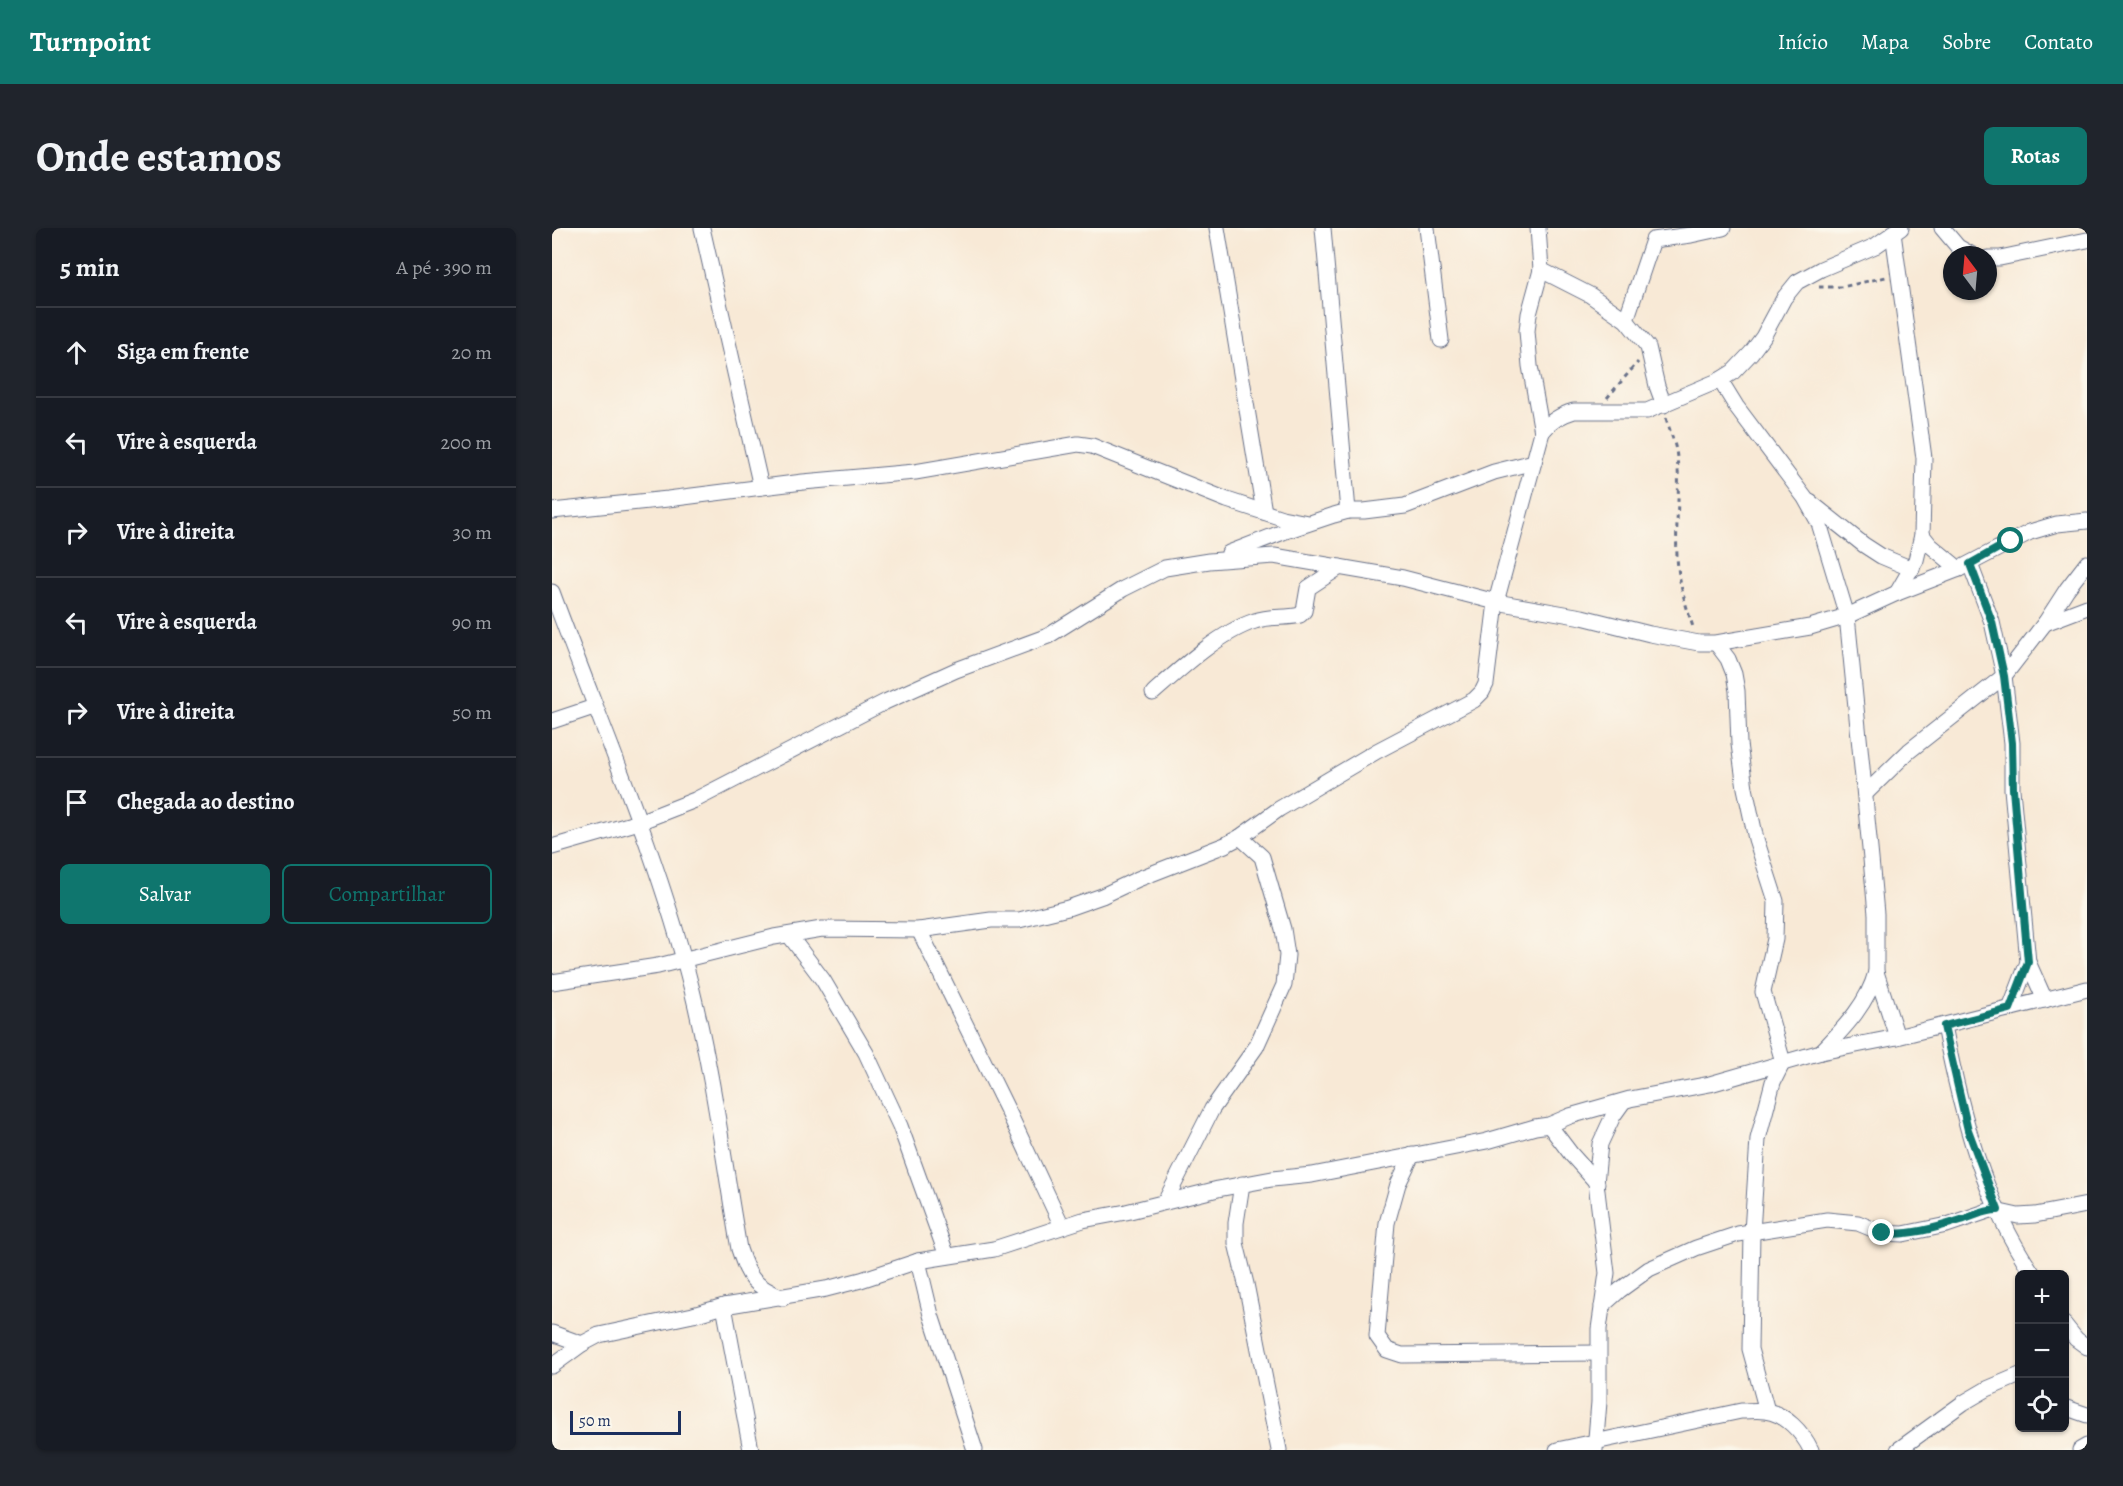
<!DOCTYPE html>
<html lang="pt">
<meta charset="utf-8">
<style>
:root{--surface:#171b24;--page:#20242c;--text:#f1f3f6;--muted:#9ea1a6;--line:#363941;--accent:#0f766e}
body{margin:0;font-family:Alegreya,serif;background:var(--page);color:var(--text)}
.controls{position:absolute;right:18px;bottom:18px;display:grid;overflow:hidden;border-radius:9px;box-shadow:0 2px 4px #0004}
.controls button{width:54px;height:54px;display:grid;place-items:center;padding:0;border:0;border-bottom:2px solid var(--line);background:var(--surface);color:var(--text);font:30px sans-serif}
.compass{position:absolute;left:1391px;top:18px;width:54px;height:54px;border-radius:50%;background:var(--surface);box-shadow:0 2px 4px #0004;rotate:344deg}
.scale{position:absolute;left:18px;bottom:15px;width:111px;box-sizing:border-box;padding-left:6px;border:3px solid #1b2f5e;border-top:0;font-size:16px;line-height:21px;white-space:nowrap;color:#1b2f5e;-webkit-text-stroke:4px #fbf7ec;paint-order:stroke}
.stop{position:absolute;width:18px;height:18px;margin:-14px;border:4px solid #0f766e;border-radius:50%;background:#fff}
.stop.end{background:#0f766e;border-color:#fff;box-shadow:0 2px 6px #0008}
.list{margin:0;padding:0;list-style:none}
h2{display:flex;justify-content:space-between;align-items:center;height:78px;margin:0;padding:0 24px;font-size:26px}
h2 small{font-size:20px;font-weight:400;color:var(--muted)}
.list li{display:grid;grid-template-columns:39px 1fr auto;gap:18px;align-items:center;box-sizing:border-box;height:90px;padding:0 24px;border-top:2px solid var(--line)}
.list b{display:block;font-size:22px;white-space:nowrap}
.list em{font-size:20px;font-style:normal;color:var(--muted)}
.actions{display:flex;gap:12px;padding:18px 24px}
.actions a{flex:1;padding:14px 0;border:2px solid var(--accent);border-radius:9px;text-align:center;font-size:21px;color:var(--accent)}
.actions .main{background:var(--accent);color:#fff}
.icon{flex:none;width:33px;height:33px;fill:none;stroke:currentColor;stroke-width:2;stroke-linecap:round;stroke-linejoin:round}
.map{position:relative;flex:none;width:1535px;height:1222px;overflow:hidden;border-radius:9px}
header{display:flex;align-items:center;gap:36px;box-sizing:border-box;height:84px;padding:0 30px;background:var(--accent);color:#fff}
header strong{font-size:28px}
nav{display:flex;gap:33px;margin-inline-start:auto;font-size:21px}
.intro{display:flex;align-items:center;justify-content:space-between;box-sizing:border-box;height:144px;padding:0 36px}
h1{margin:0;font-size:42px}
.button{padding:15px 27px;border-radius:9px;background:var(--accent);color:#fff;font-size:21px;font-weight:700}
main{display:flex;gap:36px;padding:0 36px}
aside{flex:1;background:var(--surface);border-radius:9px;box-shadow:0 2px 4px #0004}
.map>svg:first-child{display:block}
.lines{fill:none;stroke-linecap:round;stroke-linejoin:round}
.minor-casing{stroke:#687088;stroke-width:17}
.path{stroke:#687088;stroke-width:3;stroke-dasharray:4.5 4.5;stroke-linecap:butt}
.minor{stroke:#fff;stroke-width:15}
.route{stroke:#0f766e;stroke-width:8}
</style>
<header>
<strong>Turnpoint</strong>
<nav><a>Início</a><a>Mapa</a><a>Sobre</a><a>Contato</a></nav>
</header>
<div class="intro"><h1>Onde estamos</h1><a class="button">Rotas</a></div>
<main>
<aside>
<h2>5 min<small>A pé · 390 m</small></h2>
<ul class="list">
<li><svg class="icon" aria-label="ahead" viewBox="0 0 24 24"><path d="M12 20V5M6 11l6-6 6 6"/></svg><div><b>Siga em frente</b></div><em>20 m</em></li>
<li><svg class="icon" aria-label="left" viewBox="0 0 24 24"><path d="M17 20v-9H6M10 6l-5 5 5 5"/></svg><div><b>Vire à esquerda</b></div><em>200 m</em></li>
<li><svg class="icon" aria-label="right" viewBox="0 0 24 24"><path d="M7 20v-9h11M14 6l5 5-5 5"/></svg><div><b>Vire à direita</b></div><em>30 m</em></li>
<li><svg class="icon" aria-label="left" viewBox="0 0 24 24"><path d="M17 20v-9H6M10 6l-5 5 5 5"/></svg><div><b>Vire à esquerda</b></div><em>90 m</em></li>
<li><svg class="icon" aria-label="right" viewBox="0 0 24 24"><path d="M7 20v-9h11M14 6l5 5-5 5"/></svg><div><b>Vire à direita</b></div><em>50 m</em></li>
<li><svg class="icon" aria-label="arrive" viewBox="0 0 24 24"><path d="M6 21V4h12l-3 4 3 4H6"/></svg><div><b>Chegada ao destino</b></div></li>
</ul>
<div class="actions"><a class="main">Salvar</a><a>Compartilhar</a></div>
</aside>
<div class="map">
<svg width="1535" height="1222" viewBox="0 0 1535 1222">
<rect width="100%" height="100%" fill="#fbf7ec"/>
<filter id="ink" filterUnits="userSpaceOnUse"><feTurbulence type="fractalNoise" baseFrequency=".0167" numOctaves="2"/><feDisplacementMap in="SourceGraphic" scale="12" xChannelSelector="R" yChannelSelector="G"/><feConvolveMatrix kernelMatrix="1 2 1 2 8 2 1 2 1" color-interpolation-filters="sRGB"/></filter>
<filter id="wash" filterUnits="userSpaceOnUse"><feTurbulence type="fractalNoise" baseFrequency=".008" numOctaves="4" result="noise"/><feDisplacementMap in="SourceGraphic" scale="24" xChannelSelector="R" yChannelSelector="G"/><feGaussianBlur stdDeviation="1.35" result="paint"/><feColorMatrix in="noise" values="0 0 0 0 0 0 0 0 0 0 0 0 0 0 0 0 0 1.4 0 .05"/><feComposite in="paint" operator="in"/></filter>
<g filter="url(#wash)">
<rect width="100%" height="100%" fill="#f8e9d6"/>
</g>
<g filter="url(#ink)">
<g class="lines">
<defs>
<g id="minor">
<polyline points="150,0 209,259"/>
<polyline points="665,0 712,284"/>
<polyline points="771,0 796,283"/>
<polyline points="875,0 889,112"/>
<polyline points="986,0 989,42 1038,67 1074,92 1096,119 1105,158 1112,177"/>
<polyline points="1390,0 1406,19 1420,27"/>
<polyline points="1341,5 1372,230 1370,307 1364,332 1345,365"/>
<polyline points="1436,30 1448,30 1535,12"/>
<polyline points="1074,92 1101,12 1139,7 1171,0"/>
<polyline points="1168,152 1184,178 1253,270 1267,295 1295,388 1319,631 1324,686 1324,744 1345,809"/>
<path d="M990 204C998 193 1008 187 1022 183H1095L1168 152 1181 144 1199 125 1211 109 1232 70 1245 54 1269 41 1323 18 1349 0"/>
<polyline points="1258,274 1312,317 1329,328 1360,341"/>
<polyline points="0,283 116,271 251,254 363,244 526,216 540,218 675,272 730,290 756,295"/>
<polyline points="1370,307 1378,317 1407,341"/>
<polyline points="677,325 731,304 782,287 796,283 812,283 853,278 942,244 982,234"/>
<polyline points="1418,336 1440,394 1452,448 1460,515 1460,561 1476,734 1458,781"/>
<path d="M0 364C48 495 106 626 140 762 161 847 172 934 187 1021 197 1051 201 1057 231 1070"/>
<polyline points="1493,395 1535,379"/>
<polyline points="1164,415 1176,431 1182,446 1185,463 1187,516 1193,560 1204,611 1224,673 1223,711 1211,764 1231,834 1221,854 1206,911 1200,1004 1198,1121 1215,1183"/>
<path d="M601 465C628 441 668 404 703 393 718 387 733 391 748 387L752 383 756 360 788 339"/>
<polyline points="0,493 42,479"/>
<polyline points="1313,566 1357,523 1452,448 1493,395 1515,361 1535,335"/>
<polyline points="0,619 87,594 143,572 333,474 404,442 496,408 571,361 613,340 657,333 722,328 851,350 944,374 1030,389 1098,406 1147,415 1164,415 1258,399 1295,388 1345,365 1407,341 1478,304 1505,296 1535,293"/>
<polyline points="367,702 459,889 510,998"/>
<polyline points="237,707 271,752 314,825 348,898 395,1028"/>
<polyline points="1476,734 1493,772"/>
<polyline points="0,754 106,738 222,709 270,701 367,702 439,692 467,692 516,680 550,668 586,651 673,617 688,609 727,581 825,523 922,472 930,464 934,456 944,374 990,204 978,138 975,103 977,86 989,42"/>
<path d="M1392 798C1409 884 1431 973 1481 1046"/>
<path d="M1269 824C1291 801 1316 776 1324 744"/>
<polyline points="997,897 1019,926 1045,955"/>
<polyline points="860,927 846,956 835,995 825,1108 835,1122 850,1127 1046,1125"/>
<polyline points="690,956 684,995 684,1015 694,1056 727,1222"/>
<polyline points="613,974 660,881 704,819 732,757 735,727 731,701 710,629 688,609"/>
<polyline points="366,1033 379,1087 423,1222"/>
<polyline points="172,1078 199,1222"/>
<polyline points="1050,1078 1068,1062 1097,1041 1144,1020 1186,1006 1275,992 1306,995 1330,1005 1351,1006 1395,997 1439,982 1466,988 1483,987 1535,977"/>
<polyline points="1512,1096 1524,1111 1535,1119"/>
<polyline points="0,1105 30,1116"/>
<polyline points="0,1138 30,1116 47,1107 141,1087 172,1078 274,1061 309,1052 366,1033 442,1021 531,992 574,984 666,961 720,951 760,947 935,913 983,899 997,897 1018,888 1078,871 1158,856 1269,824 1345,809 1535,761"/>
<polyline points="1512,1179 1535,1187"/>
<path d="M1005 1222 1189 1183C1197 1183 1205 1182 1213 1183 1233 1185 1251 1205 1259 1222"/>
<polyline points="1043,1222 1047,1174 1047,1101 1055,1045 1044,955 1048,916 1061,888 1071,874"/>
<polyline points="1346,1222 1411,1175 1435,1161 1468,1147"/>
<polyline points="1528,1222 1535,1218"/>
</g>
</defs>
<use href="#minor" class="minor-casing"/>
<g class="path">
<polyline points="1267,59 1290,59 1334,49"/>
<polyline points="1055,170 1086,134"/>
<path d="M1114 190C1118 204 1124 216 1125 230 1129 262 1123 295 1125 327 1126 352 1133 375 1141 399"/>
</g>
<use href="#minor" class="minor"/>
</g>
</g>
<g class="lines" filter="url(#ink)">
<path class="route" d="M1330 1005C1357 1008 1384 1000 1409 992 1422 988 1433 982 1446 982L1416 902 1392 798 1458 781 1476 734 1461 561 1460 515 1452 448 1440 394 1418 336 1459 313"/>
</g>
</svg>
<div class="controls">
<button>+</button>
<button>−</button>
<button><svg class="icon" aria-label="locate" viewBox="0 0 24 24"><circle cx="12" cy="12" r="6"/><path d="M12 2v4M12 18v4M2 12h4M18 12h4"/></svg></button>
</div>
<svg class="compass" viewBox="-18 -18 36 36"><path d="M0-13l5 13h-10z" fill="#e53935"/><path d="M0 13l5-13h-10z" fill="#9ea1a6"/></svg>
<div class="scale">50 m</div>
<div class="stop" style="left:1459px;top:313px"></div>
<div class="stop end" style="left:1330px;top:1005px"></div>
</div>
</main>
